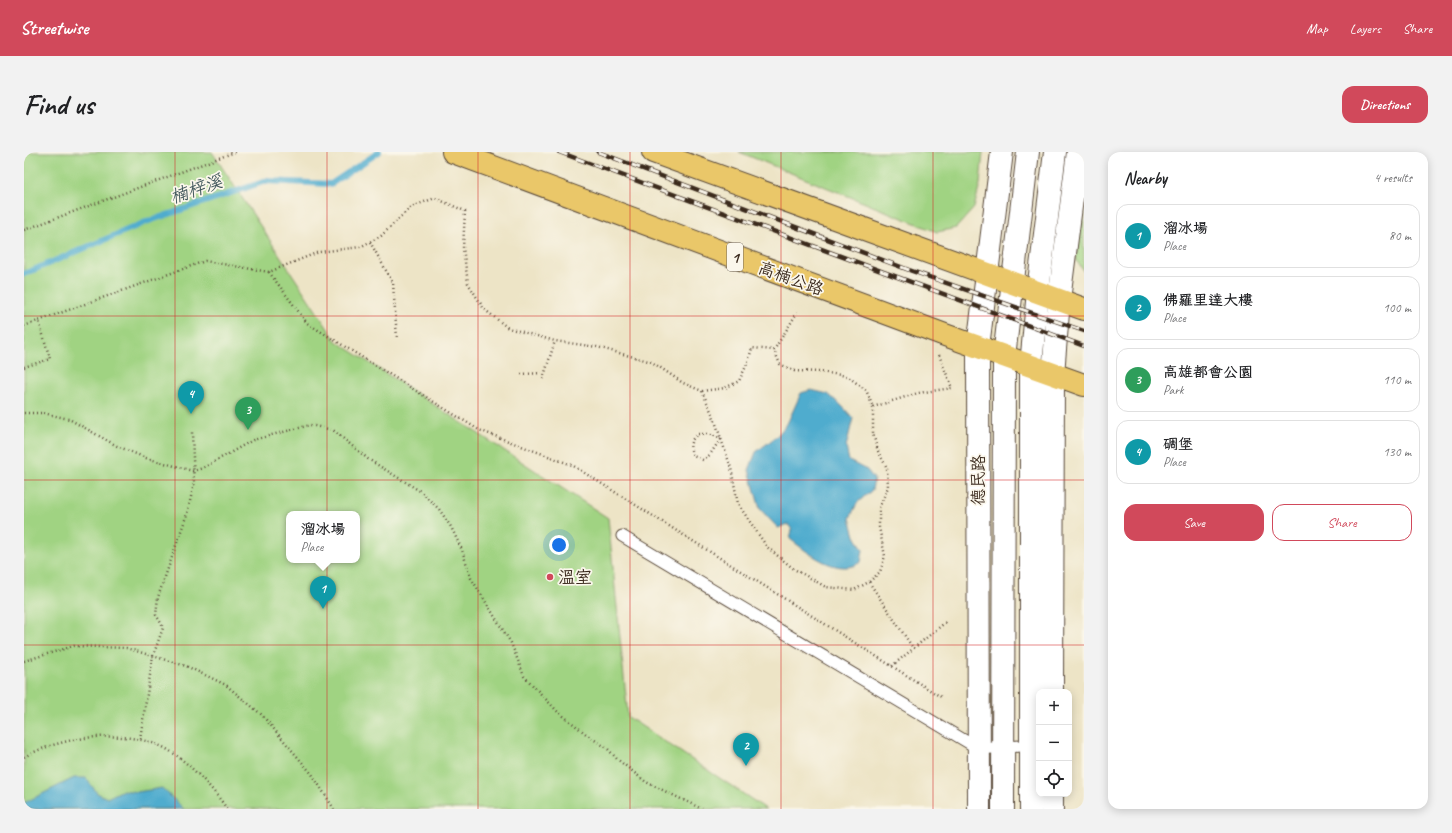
<!DOCTYPE html>
<meta charset="utf-8">
<style>
:root{--surface:#fff;--page:#f2f2f2;--text:#202124;--muted:#757577;--line:#e0e0e0;--accent:#d1495b}
body{margin:0;font-family:Caveat,"LXGW WenKai TC",sans-serif;background:var(--page);color:var(--text)}
.controls{position:absolute;right:12px;bottom:12px;display:grid;overflow:hidden;border-radius:8px;box-shadow:0 2px 10px #0003}
.controls button{width:36px;height:36px;display:grid;place-items:center;padding:0;border:0;border-bottom:1px solid var(--line);background:var(--surface);color:var(--text);font:20px sans-serif}
.you{position:absolute;left:535px;top:393px;width:14px;height:14px;margin:-10px;border:3px solid #fff;border-radius:50%;background:#1a73e8;box-shadow:0 0 0 6px #1a73e833}
.badge{display:grid;place-items:center;width:26px;height:26px;border-radius:50%;background:var(--accent);color:#fff;font-size:13px;font-weight:700}
.pin{position:absolute;translate:-50% -33px;filter:drop-shadow(0 1px 2px #0008)}
.pin::after{content:'';position:absolute;top:21px;width:14px;height:12px;background:inherit;clip-path:polygon(0 0,100% 0,50% 100%)}
.popup{position:absolute;left:262px;top:359px;width:74px;height:52px;box-sizing:border-box;display:grid;place-content:center;border-radius:8px;background:var(--surface);filter:drop-shadow(0 1px 3px #0005);font-size:13px;white-space:nowrap;color:var(--muted)}
.popup b{font-size:15px;color:var(--text)}
.popup::after{content:'';position:absolute;left:50%;top:100%;margin-left:-8px;border:8px solid transparent;border-top-color:var(--surface)}
.list{margin:0;padding:0;list-style:none}
h2{display:flex;justify-content:space-between;align-items:center;height:52px;margin:0;padding:0 16px;font-size:17px}
h2 small{font-size:13px;font-weight:400;color:var(--muted)}
.list li{display:grid;grid-template-columns:26px 1fr auto;gap:12px;align-items:center;box-sizing:border-box;height:64px;margin:0 8px 8px;padding:0 8px;border:1px solid var(--line);border-radius:12px}
.list b{display:block;font-size:15px;white-space:nowrap}
.list p{margin:0;font-size:13px;white-space:nowrap;color:var(--muted)}
.list em{font-size:13px;font-style:normal;color:var(--muted)}
.actions{display:flex;gap:8px;padding:12px 16px}
.actions a{flex:1;padding:9px 0;border:1px solid var(--accent);border-radius:12px;text-align:center;font-size:14px;color:var(--accent)}
.actions .main{background:var(--accent);color:#fff}
.icon{flex:none;width:22px;height:22px;fill:none;stroke:currentColor;stroke-width:2;stroke-linecap:round;stroke-linejoin:round}
.map{position:relative;flex:none;width:1060px;height:657px;overflow:hidden;border-radius:12px}
header{display:flex;align-items:center;gap:24px;box-sizing:border-box;height:56px;padding:0 20px;background:var(--accent);color:#fff}
header strong{font-size:19px}
nav{display:flex;gap:22px;margin-inline-start:auto;font-size:14px}
.intro{display:flex;align-items:center;justify-content:space-between;box-sizing:border-box;height:96px;padding:0 24px}
h1{margin:0;font-size:28px}
.button{padding:10px 18px;border-radius:12px;background:var(--accent);color:#fff;font-size:14px;font-weight:700}
main{display:flex;gap:24px;padding:0 24px}
aside{flex:1;background:var(--surface);border-radius:12px;box-shadow:0 2px 10px #0003}
.map>svg:first-child{display:block}
.green{fill:#a0d382;stroke:#6e7e50;fill-rule:evenodd}
.water{fill:#50acce;stroke:#466b76}
.lines{fill:none;stroke-linecap:round;stroke-linejoin:round}
.stream{stroke:#50acce;stroke-width:6}
.service-casing{stroke:#564637;stroke-width:13}
.minor-casing{stroke:#564637;stroke-width:24}
.tertiary-casing{stroke:#564637;stroke-width:24}
.primary-casing{stroke:#564637;stroke-width:24}
.path{stroke:#564637;stroke-width:2.5;stroke-dasharray:1 3;stroke-linecap:butt}
.service{stroke:#fff;stroke-width:11}
.minor{stroke:#fff;stroke-width:22}
.tertiary{stroke:#fff;stroke-width:22}
.primary{stroke:#eac769;stroke-width:22}
.rail-casing{stroke:#3b2a1e;stroke-width:4.5}
.rail{stroke:#fbf7ec;stroke-width:3;stroke-dasharray:9;stroke-linecap:butt}
.grid{fill:none;stroke:#d62828;stroke-width:1;stroke-opacity:0.55}
.poi-dot{fill:#d1495b;stroke:#fbf7ec;stroke-width:1.5}
.labels{text-anchor:middle;stroke-width:3.5;stroke-linejoin:round;paint-order:stroke}
.shield{fill:#fbf7ec;stroke:#75685c;stroke-width:1}
.shield-label{font-size:16px;font-weight:bold;fill:#3b2a1e}
.street-label{font-size:17px;fill:#3b2a1e;stroke:#fbf7ec}
.poi-label{font-size:17px;fill:#3b2a1e;stroke:#fbf7ec;text-anchor:start}
.water-label{font-size:18px;font-style:italic;fill:#42585c;stroke:#fbf7ec}
</style>
<header>
<strong>Streetwise</strong>
<nav><a>Map</a><a>Layers</a><a>Share</a></nav>
</header>
<div class="intro"><h1>Find us</h1><a class="button">Directions</a></div>
<main>
<div class="map">
<svg width="1060" height="657" viewBox="0 0 1060 657">
<rect width="100%" height="100%" fill="#fbf7ec"/>
<filter id="ink" filterUnits="userSpaceOnUse"><feTurbulence type="fractalNoise" baseFrequency=".025" numOctaves="2"/><feDisplacementMap in="SourceGraphic" scale="8" xChannelSelector="R" yChannelSelector="G"/><feConvolveMatrix kernelMatrix="1 2 1 2 8 2 1 2 1" color-interpolation-filters="sRGB"/></filter>
<filter id="wash" filterUnits="userSpaceOnUse"><feTurbulence type="fractalNoise" baseFrequency=".012" numOctaves="4" result="noise"/><feDisplacementMap in="SourceGraphic" scale="16" xChannelSelector="R" yChannelSelector="G"/><feGaussianBlur stdDeviation="0.9" result="paint"/><feColorMatrix in="noise" values="0 0 0 0 0 0 0 0 0 0 0 0 0 0 0 0 0 1.4 0 .05"/><feComposite in="paint" operator="in"/></filter>
<g filter="url(#wash)">
<rect width="100%" height="100%" fill="#ede4c6"/>
<g class="green">
<path d="M0 0H188L312 189 584 366 604 565 742 657H0ZM265 362H333V408H265Z"/>
<polygon points="715,0 959,0 956,32 950,56 932,76 913,80"/>
<polygon points="1060,42 1060,120 1052,108"/>
</g>
<g class="water">
<path d="M787 238 804 242 818 254 829 266 822 295 825 309 843 318 850 327 848 338 833 351 826 366 831 384 839 398 837 410C835 411 831 413 829 414 806 420 782 399 766 387L768 378 764 372 754 376 736 357 725 318 732 300 753 284 763 272 777 241Z"/>
<polygon points="50,626 62,626 73,641 83,646 99,638 113,640 138,636 160,657 0,657 0,651"/>
</g>
<g class="lines">
<polyline class="stream" points="0,122 122,70 242,29 307,32 355,0"/>
</g>
</g>
<g filter="url(#ink)">
<g class="lines">
<defs>
<polyline id="service" points="598,384 955,597 1010,593"/>
<g id="minor">
<polyline points="1028,540 1029,222 1035,148 1054,0"/>
<polyline points="955,657 954,195 978,0"/>
<polyline points="1028,657 1028,642"/>
</g>
<g id="tertiary">
<polyline points="979,657 980,205 1004,0"/>
<polyline points="1007,657 1007,213 1014,139 1031,0"/>
</g>
<g id="primary">
<polyline points="429,0 921,183 1060,233"/>
<polyline points="629,0 1060,157"/>
</g>
</defs>
<use href="#service" class="service-casing"/>
<use href="#minor" class="minor-casing"/>
<use href="#tertiary" class="tertiary-casing"/>
<use href="#primary" class="primary-casing"/>
<g class="path">
<polyline points="0,78 211,0"/>
<polyline points="346,90 369,131 373,186"/>
<polyline points="245,120 283,171 455,278 548,313 917,545"/>
<polyline points="0,174 181,109 245,120 295,100 336,95 357,84 387,55 411,46 441,59 439,96 444,131 460,157 484,176 531,189 573,195 628,210 659,231 678,239 701,236 715,229 724,210 728,196 750,198 773,161"/>
<polyline points="0,215 26,207 15,169"/>
<polyline points="497,222 521,221"/>
<polyline points="519,227 531,189"/>
<polyline points="678,239 690,266 707,316 714,352 743,395 770,417 802,435 830,438 845,430 856,420 861,404 855,375 855,356 864,335 863,316 854,299 849,282 849,255 842,238 823,224 797,220 770,219 756,212 750,198"/>
<polyline points="849,255 894,241 928,236 915,203"/>
<polyline points="0,261 19,261 45,267 93,294 122,306 169,319 179,316 229,288 286,273 309,278 344,307 396,339 415,357 427,375 438,398 447,426 487,491 500,524 533,559 566,585 583,596 593,607 622,630 678,657"/>
<path d="M674 282H685L697 287C689 296 689 302 679 308L669 304C665 294 665 289 674 282Z"/>
<polyline points="845,430 889,496"/>
<polyline points="0,509 50,494 102,496 162,514 202,533 238,563 288,622 310,657"/>
<polyline points="868,514 923,469"/>
<polyline points="116,587 129,504 139,476 137,471 132,463 134,445 163,362 170,332 168,280"/>
<path d="M0 605C37 585 94 577 134 593 158 602 189 636 203 657"/>
</g>
<use href="#service" class="service"/>
<use href="#minor" class="minor"/>
<use href="#tertiary" class="tertiary"/>
<use href="#primary" class="primary"/>
<defs>
<g id="rail">
<polyline points="535,0 1060,194"/>
<polyline points="574,0 885,118 1060,179"/>
</g>
</defs>
<use href="#rail" class="rail-casing"/>
<use href="#rail" class="rail"/>
</g>
</g>
<path class="grid" d="M151 0V657M303 0V657M454 0V657M606 0V657M757 0V657M909 0V657M0 164H1060M0 328H1060M0 493H1060"/>
<circle class="poi-dot" cx="526" cy="425" r="4"/>
<g class="labels">
<rect class="shield" x="703" y="91" width="16" height="28" rx="3"/>
<g class="shield-label">
<text x="711" y="111">1</text>
</g>
<g class="street-label">
<text transform="translate(767 126) rotate(20)" y="6">高楠公路</text>
<text transform="translate(954 328) rotate(-90)" y="6">德民路</text>
</g>
<g class="poi-label">
<text x="534" y="431">溫室</text>
</g>
<g class="water-label">
<text transform="translate(172 37) rotate(-19)" y="6">楠梓溪</text>
</g>
</g>
</svg>
<div class="controls">
<button>+</button>
<button>−</button>
<button><svg class="icon" aria-label="locate" viewBox="0 0 24 24"><circle cx="12" cy="12" r="6"/><path d="M12 2v4M12 18v4M2 12h4M18 12h4"/></svg></button>
</div>
<div class="you"></div>
<div class="pin badge" style="left:299px;top:457px;background:#0f9aa8">1</div>
<div class="popup"><b>溜冰場</b>Place</div>
<div class="pin badge" style="left:722px;top:614px;background:#0f9aa8">2</div>
<div class="pin badge" style="left:224px;top:278px;background:#2e9e5b">3</div>
<div class="pin badge" style="left:167px;top:262px;background:#0f9aa8">4</div>
</div>
<aside>
<h2>Nearby<small>4 results</small></h2>
<ul class="list">
<li><span class="badge" style="background:#0f9aa8">1</span><div><b>溜冰場</b><p>Place</p></div><em>80 m</em></li>
<li><span class="badge" style="background:#0f9aa8">2</span><div><b>佛羅里達大樓</b><p>Place</p></div><em>100 m</em></li>
<li><span class="badge" style="background:#2e9e5b">3</span><div><b>高雄都會公園</b><p>Park</p></div><em>110 m</em></li>
<li><span class="badge" style="background:#0f9aa8">4</span><div><b>碉堡</b><p>Place</p></div><em>130 m</em></li>
</ul>
<div class="actions"><a class="main">Save</a><a>Share</a></div>
</aside>
</main>
